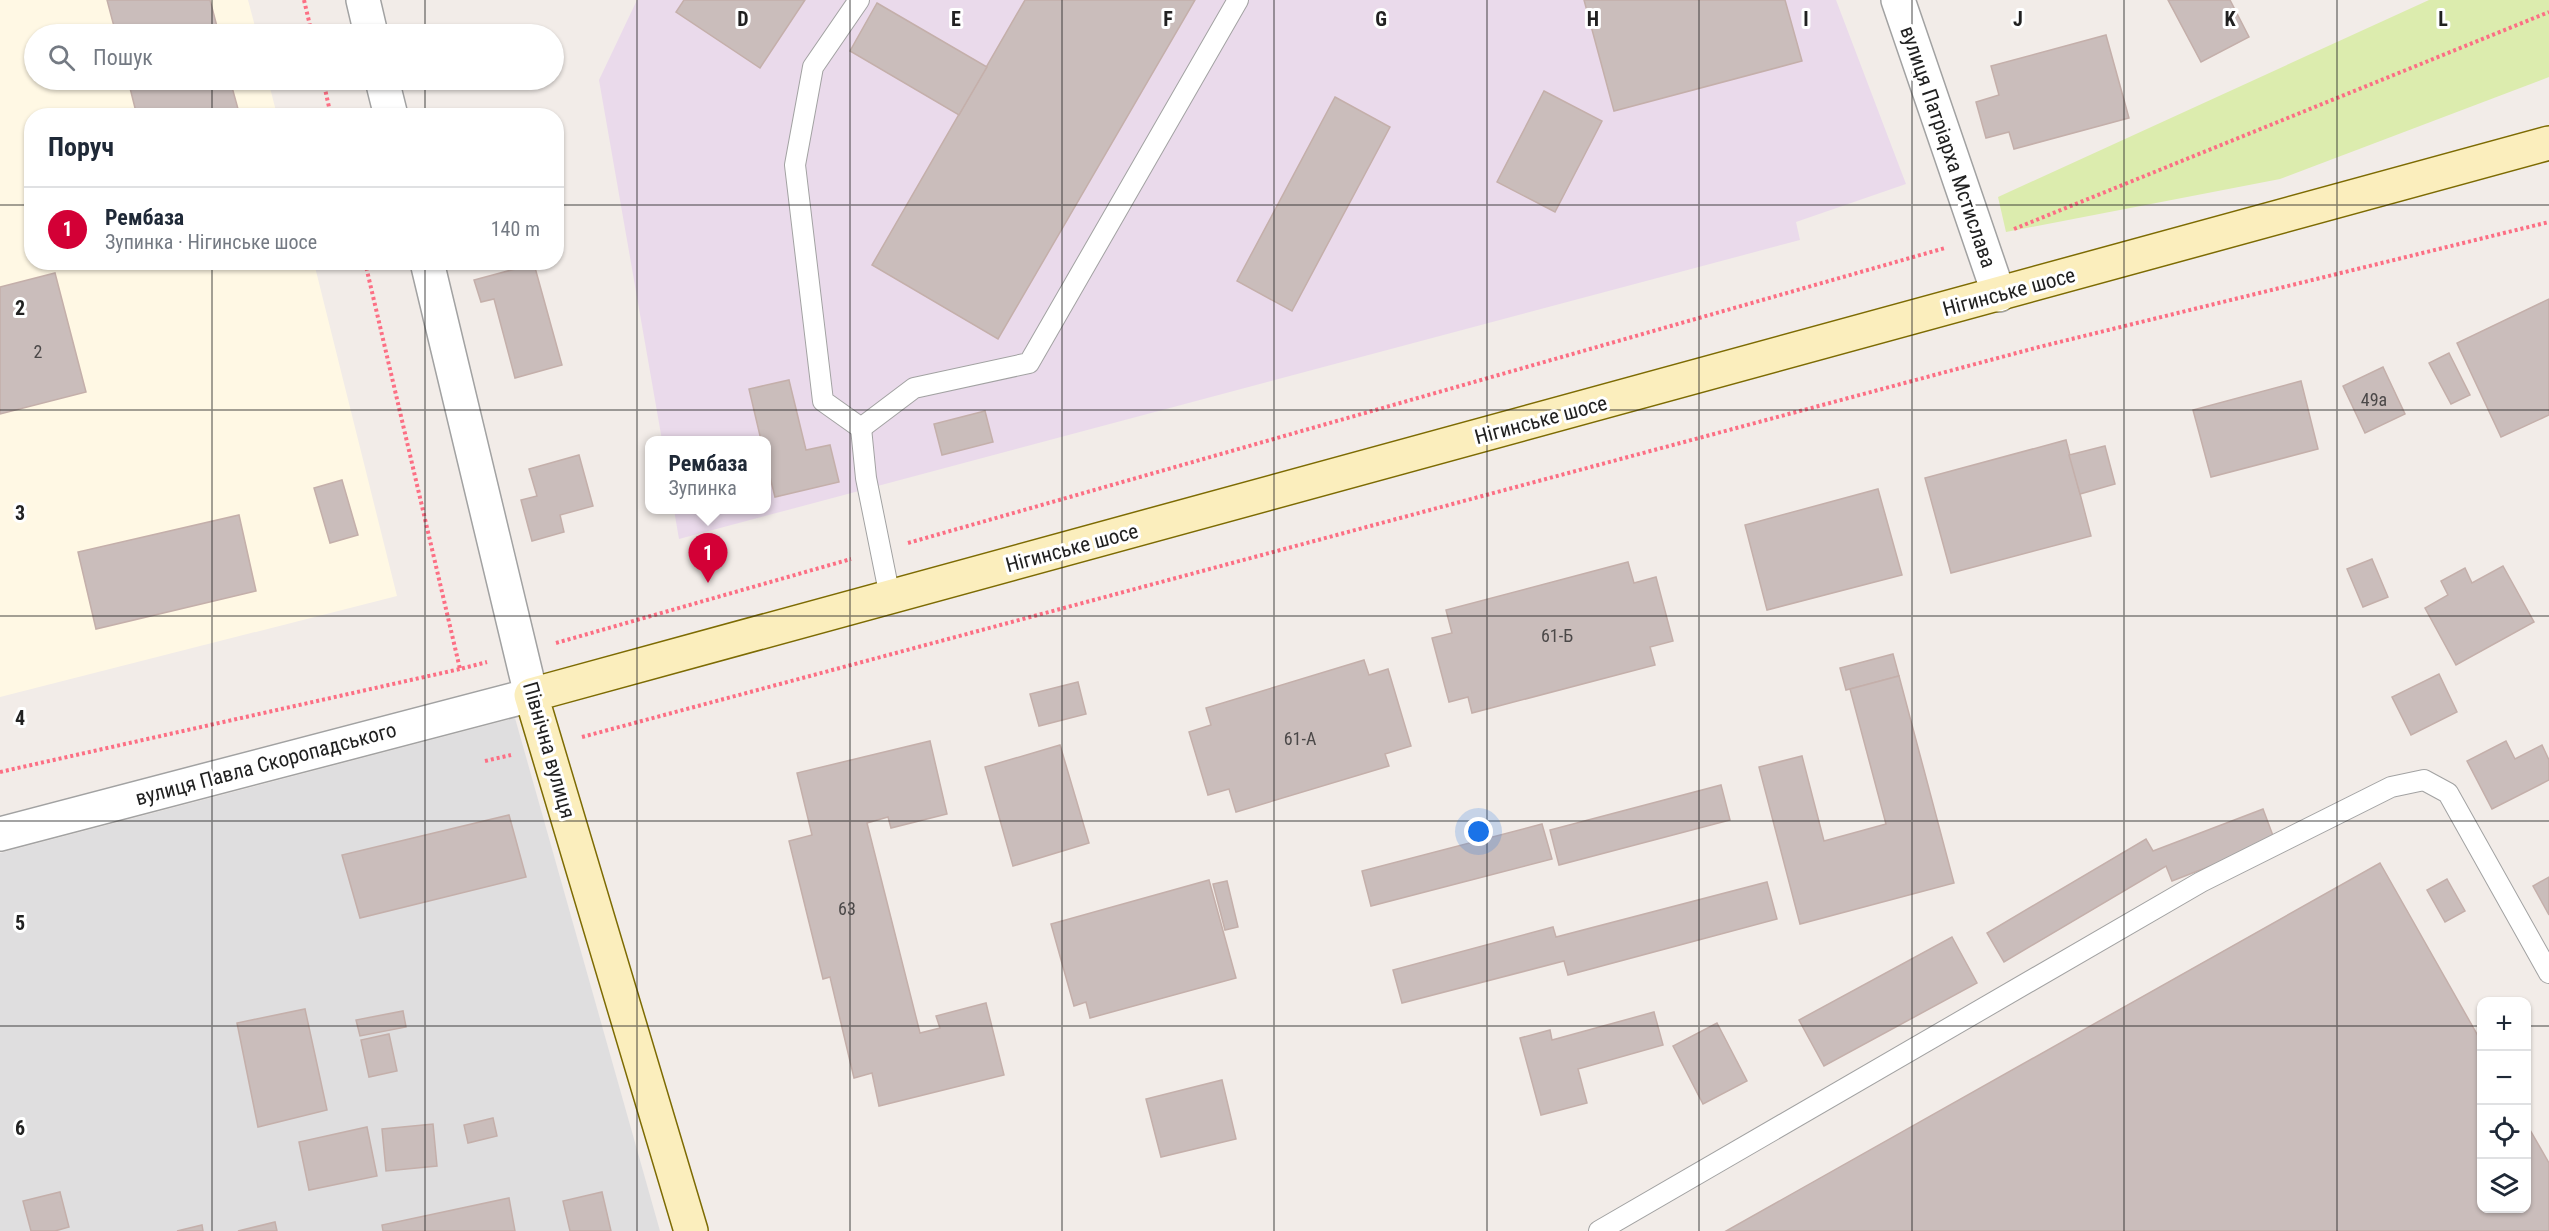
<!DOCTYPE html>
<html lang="uk">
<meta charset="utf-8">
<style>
:root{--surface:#fff;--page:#f6f6f7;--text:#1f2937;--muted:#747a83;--line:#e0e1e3;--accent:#d30036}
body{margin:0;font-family:"Roboto Condensed",sans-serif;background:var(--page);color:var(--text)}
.controls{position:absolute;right:18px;bottom:18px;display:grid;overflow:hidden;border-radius:12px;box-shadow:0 2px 4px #0004}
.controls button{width:54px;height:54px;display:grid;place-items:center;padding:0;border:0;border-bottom:2px solid var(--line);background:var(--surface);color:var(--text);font:30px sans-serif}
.you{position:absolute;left:1479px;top:832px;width:21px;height:21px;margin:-15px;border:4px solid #fff;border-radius:50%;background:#1a73e8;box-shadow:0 0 0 9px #1a73e833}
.badge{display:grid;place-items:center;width:39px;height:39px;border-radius:50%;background:var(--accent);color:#fff;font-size:20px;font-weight:700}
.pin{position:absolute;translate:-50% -50px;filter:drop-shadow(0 2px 3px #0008)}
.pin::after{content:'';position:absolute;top:32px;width:21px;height:18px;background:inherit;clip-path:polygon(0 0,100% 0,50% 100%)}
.popup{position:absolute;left:645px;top:436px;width:126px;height:78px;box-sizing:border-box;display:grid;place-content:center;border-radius:12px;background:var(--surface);filter:drop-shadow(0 2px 4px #0005);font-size:20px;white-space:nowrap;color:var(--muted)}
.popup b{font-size:22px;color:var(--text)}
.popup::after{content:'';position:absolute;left:50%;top:100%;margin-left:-12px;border:12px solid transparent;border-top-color:var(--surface)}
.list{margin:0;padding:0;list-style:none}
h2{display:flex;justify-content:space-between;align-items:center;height:78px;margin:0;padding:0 24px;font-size:26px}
h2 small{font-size:20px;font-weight:400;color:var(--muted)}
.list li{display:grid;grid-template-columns:39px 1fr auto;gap:18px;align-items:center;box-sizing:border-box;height:84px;padding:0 24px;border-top:2px solid var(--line)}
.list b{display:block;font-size:22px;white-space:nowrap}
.list p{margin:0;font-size:20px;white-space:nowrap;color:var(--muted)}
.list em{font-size:20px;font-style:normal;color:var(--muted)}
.icon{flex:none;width:33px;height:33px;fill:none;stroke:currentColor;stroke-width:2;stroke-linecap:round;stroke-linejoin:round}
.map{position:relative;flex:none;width:2549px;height:1231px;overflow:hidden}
.search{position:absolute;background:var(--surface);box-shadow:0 2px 4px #0004;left:24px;top:24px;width:540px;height:66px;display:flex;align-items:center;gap:15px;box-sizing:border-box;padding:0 21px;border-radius:33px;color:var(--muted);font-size:22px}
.panel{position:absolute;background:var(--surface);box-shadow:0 2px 4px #0004;left:24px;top:108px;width:540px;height:162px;border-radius:24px}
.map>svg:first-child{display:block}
.residential{fill:#dfdedf}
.industrial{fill:#eadaeb}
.education{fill:#fff8e4}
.grass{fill:#dcecae}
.building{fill:#cabdbb;stroke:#c4afaa;stroke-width:1.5}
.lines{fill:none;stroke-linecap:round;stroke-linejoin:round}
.service-casing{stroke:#a2a2a2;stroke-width:22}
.minor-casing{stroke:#a2a2a2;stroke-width:36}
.tertiary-casing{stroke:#a2a2a2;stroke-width:36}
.secondary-casing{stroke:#7d6b03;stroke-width:36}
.path{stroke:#fc6f84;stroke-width:4;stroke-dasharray:3 3;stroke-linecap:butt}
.service{stroke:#fff;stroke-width:20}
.minor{stroke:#fff;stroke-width:33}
.tertiary{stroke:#fff;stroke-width:33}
.secondary{stroke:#fbeebd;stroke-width:33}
.grid{fill:none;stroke:#212121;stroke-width:1.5;stroke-opacity:0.55}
.labels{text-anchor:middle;stroke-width:6;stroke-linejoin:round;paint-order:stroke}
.number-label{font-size:18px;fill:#4b4848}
.street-label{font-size:21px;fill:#212121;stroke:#fff}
.grid-label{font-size:20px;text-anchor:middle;font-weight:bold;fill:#212121;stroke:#fff;stroke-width:6;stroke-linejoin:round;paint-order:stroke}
</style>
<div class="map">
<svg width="2549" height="1231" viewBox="0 0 2549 1231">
<rect width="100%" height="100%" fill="#f2ece8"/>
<polygon class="residential" points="515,718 660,1231 0,1231 0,853"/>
<polygon class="industrial" points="637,0 1836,0 1906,184 1796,222 1800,240 679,539 674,510 766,510 766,440 662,440 599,80"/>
<polygon class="education" points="0,0 248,0 257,34 34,34 34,80 268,80 277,115 32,116 32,262 314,263 397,596 0,697"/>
<polygon class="grass" points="2429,0 2549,0 2549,77 2280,179 2006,232 1998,197"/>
<g class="building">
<polygon points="107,0 210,0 219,34 116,34"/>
<polygon points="684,0 805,0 760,68 676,12"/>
<polygon points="1025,0 1195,0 998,339 872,265"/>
<polygon points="1584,0 1785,0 1802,61 1614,111"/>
<polygon points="2168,0 2230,0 2249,37 2201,62"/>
<polygon points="877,3 987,67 959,115 850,51"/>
<polygon points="2106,35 2129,118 2014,149 2009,132 1986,138 1976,102 1999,95 1991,66"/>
<polygon points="128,80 230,80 240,116 137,116"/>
<polygon points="1544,91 1602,121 1555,212 1497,182"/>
<polygon points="1335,97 1390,127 1292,311 1237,281"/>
<polygon points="534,264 562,365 515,378 494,299 481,302 474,280"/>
<polygon points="55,273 86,392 0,414 0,287"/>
<polygon points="2549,299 2549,415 2501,437 2457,343"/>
<polygon points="2449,353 2470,395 2451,404 2429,363"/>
<polygon points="2383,367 2405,414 2365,433 2343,386"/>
<polygon points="789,380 806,450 830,445 839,482 775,497 766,461 766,440 761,440 749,389"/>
<polygon points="2301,381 2318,449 2211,477 2193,410"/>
<polygon points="985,411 993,442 942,455 934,424"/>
<polygon points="2066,440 2091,536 1951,573 1925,478"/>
<polygon points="2105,446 2115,484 2080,494 2069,455"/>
<polygon points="579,455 593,506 560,515 564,532 532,541 521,500 537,496 529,469"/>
<polygon points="342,480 358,535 330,543 314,488"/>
<polygon points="1878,489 1902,575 1767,610 1745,525"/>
<polygon points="239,515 256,591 96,629 78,552"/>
<polygon points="2372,559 2388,597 2363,607 2347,569"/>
<polygon points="1628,562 1634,583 1656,577 1673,641 1650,647 1655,665 1472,713 1468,697 1449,702 1432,638 1452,633 1446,610"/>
<polygon points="2503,566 2534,622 2456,665 2425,608 2448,595 2441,581 2465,568 2472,583"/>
<polygon points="1893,654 1899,676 1846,690 1840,668"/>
<polygon points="1364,660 1369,675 1388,669 1411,746 1385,754 1389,766 1236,812 1229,789 1208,795 1189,732 1211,725 1206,708"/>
<polygon points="2439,674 2457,712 2411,735 2392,697"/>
<polygon points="1899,676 1954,883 1800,924 1759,767 1802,756 1824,841 1886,824 1850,689"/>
<polygon points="1078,682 1086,714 1039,726 1030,694"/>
<polygon points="930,741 947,814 891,828 888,817 867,823 920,1033 940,1028 936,1016 986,1003 1004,1075 879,1106 872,1073 854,1078 830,977 823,979 789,841 812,835 797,773"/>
<polygon points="2506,741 2515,759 2542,745 2549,760 2549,780 2492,809 2467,761"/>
<polygon points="1060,745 1089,843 1013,866 985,767"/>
<polygon points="1721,785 1730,820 1559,865 1550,830"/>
<polygon points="2263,809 2275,841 2172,881 2166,866 2004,962 1987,933 2146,839 2153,851"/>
<polygon points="509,815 526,877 360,918 342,855"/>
<polygon points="1542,824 1552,859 1371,906 1362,871"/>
<polygon points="2380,863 2482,1043 2482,1208 2526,1208 2526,1123 2549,1163 2549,1231 1726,1231"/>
<polygon points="2549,877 2549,915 2533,886"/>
<polygon points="2447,879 2465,911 2445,922 2427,890"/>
<polygon points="1209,880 1236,978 1090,1018 1086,1002 1074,1006 1051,924"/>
<polygon points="1227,881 1238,927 1225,930 1213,884"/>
<polygon points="1767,882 1777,919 1568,975 1564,961 1402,1003 1393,970 1553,927 1556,937"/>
<polygon points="1952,937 1977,983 1824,1066 1799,1020"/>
<polygon points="305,1009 327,1110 258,1127 237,1023"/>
<polygon points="403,1011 406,1027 360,1036 356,1020"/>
<polygon points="1654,1012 1663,1045 1578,1069 1587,1103 1541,1115 1520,1038 1550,1030 1552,1040"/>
<polygon points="1717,1023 1747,1081 1703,1104 1673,1046"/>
<polygon points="389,1034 397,1071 369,1077 361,1040"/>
<polygon points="1222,1080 1236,1139 1161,1157 1146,1099"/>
<polygon points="493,1118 497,1136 468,1143 464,1125"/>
<polygon points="433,1124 437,1166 386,1171 382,1129"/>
<polygon points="367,1127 377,1176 309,1190 299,1142"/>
<polygon points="60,1192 69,1227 55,1231 31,1231 23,1201"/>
<polygon points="602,1192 611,1231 570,1231 563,1201"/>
<polygon points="509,1198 515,1231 383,1231 382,1225"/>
<polygon points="275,1222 277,1231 238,1231"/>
<polygon points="202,1225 203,1231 177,1231"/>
</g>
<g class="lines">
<defs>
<g id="service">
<polyline points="859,0 813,67 795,165 823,401 861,428 866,478 890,597"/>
<polyline points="861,428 914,388 1029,363 1238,0"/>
<polyline points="1599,1231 2201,882 2391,787 2424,780 2448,793 2549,973"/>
</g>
<polyline id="minor" points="1898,0 1999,295"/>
<g id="tertiary">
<polyline points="363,0 371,34"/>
<polyline points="382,80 391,116"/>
<polyline points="0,834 531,695 427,262"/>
</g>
<polyline id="secondary" points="691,1231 531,695 2549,143"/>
</defs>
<use href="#service" class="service-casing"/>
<use href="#minor" class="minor-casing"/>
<use href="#tertiary" class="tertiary-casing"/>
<use href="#secondary" class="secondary-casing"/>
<g class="path">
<polyline points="304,0 312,34"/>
<polyline points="323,80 331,116"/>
<polyline points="2014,229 2549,12"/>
<polyline points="365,262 460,669 487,662"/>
<polyline points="908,543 1945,248"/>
<polyline points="556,643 851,559"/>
<polyline points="582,737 2039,347 2549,222"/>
<polyline points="485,761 511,755"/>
<polyline points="0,772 460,669"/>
</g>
<use href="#service" class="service"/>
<use href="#minor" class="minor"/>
<use href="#tertiary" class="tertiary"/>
<use href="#secondary" class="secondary"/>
</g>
<path class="grid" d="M212 0V34M425 0V34M637 0V1231M850 0V1231M1062 0V1231M1274 0V1231M1487 0V1231M1699 0V1231M1912 0V1231M2124 0V1231M2337 0V1231M212 80V116M425 80V116M0 205H32M556 205H2549M212 262V1231M425 262V1231M0 410H2549M0 616H2549M0 821H2549M0 1026H2482M2526 1026H2549"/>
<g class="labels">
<g class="number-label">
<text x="38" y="358">2</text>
<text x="2374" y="406">49а</text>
<text x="1557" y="642">61-Б</text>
<text x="1300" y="745">61-А</text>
<text x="847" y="915">63</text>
</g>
<g class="street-label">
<text transform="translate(1948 147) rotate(71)" y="7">вулиця Патріарха Мстислава</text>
<text transform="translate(2009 292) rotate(-15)" y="7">Нігинське шосе</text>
<text transform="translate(1541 420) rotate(-15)" y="7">Нігинське шосе</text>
<text transform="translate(1072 548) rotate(-15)" y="7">Нігинське шосе</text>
<text transform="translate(549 750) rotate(74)" y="7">Північна вулиця</text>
<text transform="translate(266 764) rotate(-15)" y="7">вулиця Павла Скоропадського</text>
</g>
</g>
<g class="grid-label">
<text x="743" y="26">D</text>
<text x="956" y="26">E</text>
<text x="1168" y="26">F</text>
<text x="1381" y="26">G</text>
<text x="1593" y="26">H</text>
<text x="1806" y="26">I</text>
<text x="2018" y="26">J</text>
<text x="2230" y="26">K</text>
<text x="2443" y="26">L</text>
<text x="20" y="315">2</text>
<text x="20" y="520">3</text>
<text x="20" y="725">4</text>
<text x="20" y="930">5</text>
<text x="20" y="1135">6</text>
</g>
</svg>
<div class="controls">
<button>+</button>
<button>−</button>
<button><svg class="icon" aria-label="locate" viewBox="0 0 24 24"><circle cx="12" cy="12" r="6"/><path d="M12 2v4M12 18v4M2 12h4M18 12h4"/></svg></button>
<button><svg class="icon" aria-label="layers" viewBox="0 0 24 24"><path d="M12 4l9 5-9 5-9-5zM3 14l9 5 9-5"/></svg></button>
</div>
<div class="you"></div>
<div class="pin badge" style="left:708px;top:583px">1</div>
<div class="popup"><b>Рембаза</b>Зупинка</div>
<div class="search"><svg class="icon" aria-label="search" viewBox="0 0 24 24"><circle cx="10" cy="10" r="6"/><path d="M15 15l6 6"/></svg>Пошук</div>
<section class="panel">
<h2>Поруч<small></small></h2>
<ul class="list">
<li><span class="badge">1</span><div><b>Рембаза</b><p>Зупинка · Нігинське шосе</p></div><em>140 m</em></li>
</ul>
</section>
</div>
